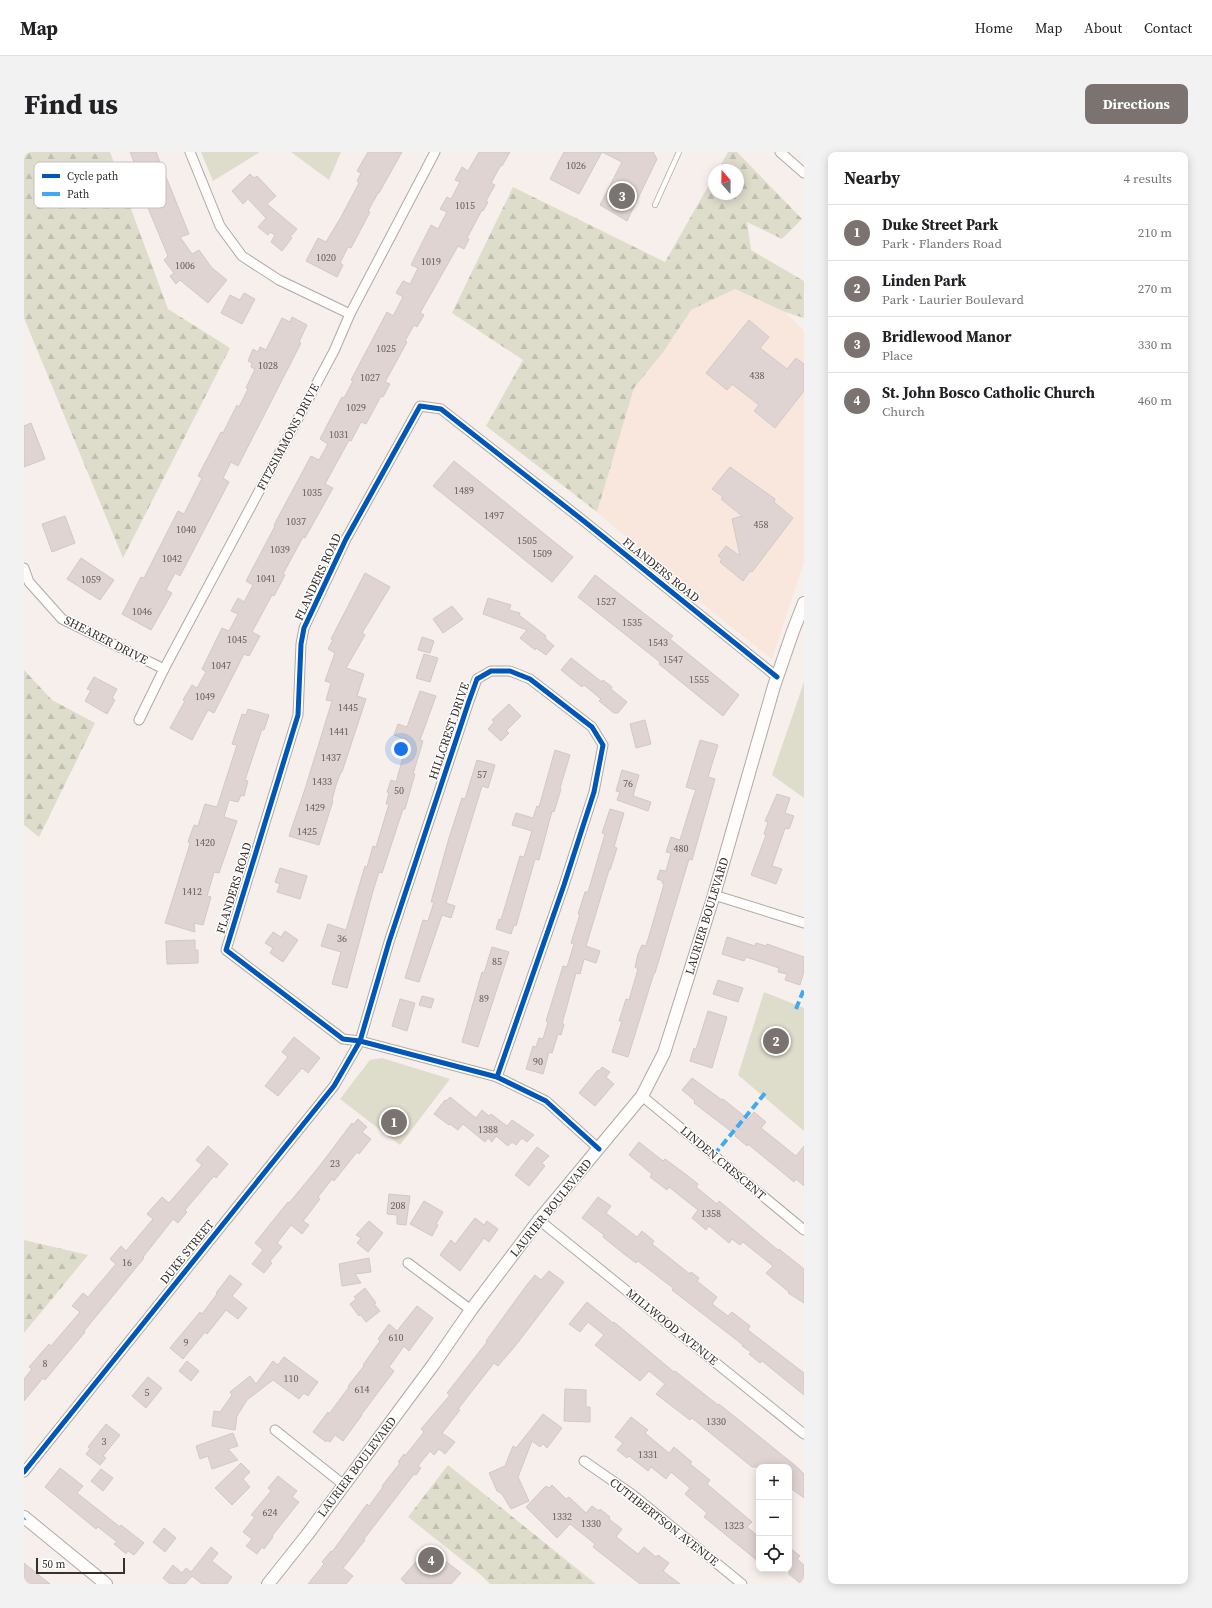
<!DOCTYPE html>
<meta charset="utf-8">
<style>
:root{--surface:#fff;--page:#f2f2f2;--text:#202124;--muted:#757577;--line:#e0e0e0;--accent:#7a736f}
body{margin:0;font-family:"Source Serif 4",serif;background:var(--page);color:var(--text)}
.controls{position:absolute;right:12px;bottom:12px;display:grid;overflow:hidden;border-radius:8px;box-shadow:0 2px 10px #0003}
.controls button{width:36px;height:36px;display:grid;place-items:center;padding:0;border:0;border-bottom:1px solid var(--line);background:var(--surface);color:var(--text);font:20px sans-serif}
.compass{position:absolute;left:684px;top:12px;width:36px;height:36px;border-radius:50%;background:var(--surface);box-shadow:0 2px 10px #0003;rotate:340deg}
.scale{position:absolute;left:12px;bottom:10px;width:89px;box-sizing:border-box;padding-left:4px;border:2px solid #37302c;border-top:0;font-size:11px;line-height:14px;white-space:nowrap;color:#37302c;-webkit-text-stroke:3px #fff;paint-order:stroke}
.you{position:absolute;left:377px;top:597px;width:14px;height:14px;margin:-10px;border:3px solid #fff;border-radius:50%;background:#1a73e8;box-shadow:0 0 0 6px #1a73e833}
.badge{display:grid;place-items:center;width:26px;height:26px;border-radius:50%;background:var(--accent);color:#fff;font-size:13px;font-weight:700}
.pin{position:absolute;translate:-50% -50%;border:2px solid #fff;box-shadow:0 1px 4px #0006}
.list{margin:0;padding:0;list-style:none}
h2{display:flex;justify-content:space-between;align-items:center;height:52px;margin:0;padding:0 16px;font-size:17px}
h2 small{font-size:13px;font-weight:400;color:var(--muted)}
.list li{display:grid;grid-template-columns:26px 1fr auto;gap:12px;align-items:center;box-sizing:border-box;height:56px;padding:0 16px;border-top:1px solid var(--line)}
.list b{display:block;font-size:15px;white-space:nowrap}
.list p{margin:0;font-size:13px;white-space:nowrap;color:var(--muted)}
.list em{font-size:13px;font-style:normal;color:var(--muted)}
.icon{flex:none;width:22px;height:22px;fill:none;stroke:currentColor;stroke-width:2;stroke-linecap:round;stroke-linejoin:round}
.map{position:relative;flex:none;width:780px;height:1432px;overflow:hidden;border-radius:8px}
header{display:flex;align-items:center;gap:24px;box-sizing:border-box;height:56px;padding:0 20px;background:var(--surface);border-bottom:1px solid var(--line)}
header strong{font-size:19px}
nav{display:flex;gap:22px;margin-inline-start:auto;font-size:14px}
.intro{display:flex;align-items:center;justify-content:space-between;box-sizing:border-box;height:96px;padding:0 24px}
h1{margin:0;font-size:28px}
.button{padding:10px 18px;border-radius:8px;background:var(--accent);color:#fff;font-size:14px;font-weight:700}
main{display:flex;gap:24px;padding:0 24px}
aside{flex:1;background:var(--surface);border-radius:8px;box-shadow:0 2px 10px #0003}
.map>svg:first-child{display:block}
.built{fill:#f9e7dd}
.green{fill:#deddcc}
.forest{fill:url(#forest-firs)}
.building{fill:#dfd4d2;stroke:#d1c9c7}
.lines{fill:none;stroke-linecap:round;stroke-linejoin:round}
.service-casing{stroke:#b0a9a5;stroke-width:6}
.minor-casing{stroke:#b0a9a5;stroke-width:11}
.tertiary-casing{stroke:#b0a9a5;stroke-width:14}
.service{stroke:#fefdfc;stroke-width:4.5}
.minor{stroke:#fefdfc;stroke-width:9}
.tertiary{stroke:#fefdfc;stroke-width:12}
.quiet{stroke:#3fa9f5;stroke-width:4;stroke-dasharray:8 4;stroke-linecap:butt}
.cycleway-casing{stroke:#fff;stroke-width:8}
.cycleway{stroke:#0057b8;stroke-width:5}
.labels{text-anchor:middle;stroke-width:3;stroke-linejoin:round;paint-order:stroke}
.number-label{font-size:10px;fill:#635b57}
.street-label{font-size:12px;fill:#37302c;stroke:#fff}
.key{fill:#fff;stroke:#c3c1c0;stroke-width:1}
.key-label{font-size:11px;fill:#37302c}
</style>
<header>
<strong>Map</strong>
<nav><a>Home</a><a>Map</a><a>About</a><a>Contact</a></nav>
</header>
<div class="intro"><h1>Find us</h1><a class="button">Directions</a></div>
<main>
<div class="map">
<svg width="780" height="1432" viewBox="0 0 780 1432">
<defs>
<pattern id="forest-firs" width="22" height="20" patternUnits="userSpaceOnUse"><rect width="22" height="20" fill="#deddcc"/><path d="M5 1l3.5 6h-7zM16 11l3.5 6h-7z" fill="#bfbeaf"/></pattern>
</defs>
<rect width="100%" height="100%" fill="#f7efeb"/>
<polygon class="built" points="711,137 761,160 780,179 780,409 748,507 682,455 573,360 610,236 640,199 667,158"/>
<g class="green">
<polygon points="177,0 236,0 189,29"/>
<polygon points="267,0 317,0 305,28"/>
<polygon points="780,530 780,646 748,623"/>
<polygon points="740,840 780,856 780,979 714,923"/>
<polygon points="358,906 426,927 376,993 316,947 346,908"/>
</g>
<g class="forest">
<polygon points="0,0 86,0 144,157 206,196 99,406 0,166"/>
<polygon points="704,0 713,0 778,67 758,87 723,70 727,98 780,129 780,166 761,160 711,137 667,158 640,199 610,236 573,360 462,274 499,208 428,161 489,35 641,110 690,24 690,42 714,42 714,18 694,18"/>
<polygon points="0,518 28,548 71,571 15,685 0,673"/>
<polygon points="0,1088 64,1103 0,1181"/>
<polygon points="424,1313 572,1432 466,1432 457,1423 384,1365"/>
</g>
<g class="building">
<polygon points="106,0 132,0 165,82 156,85 168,102 175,98 188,116 203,128 184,151 156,128 152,132 146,124 150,121 140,108 144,104 122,51 125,50 123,42"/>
<polygon points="344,0 378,0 355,41 354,41 344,59 346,60 327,96 324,95 316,111 319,113 313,125 282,109 294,86 302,90 317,65 335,31 333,29 337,21 333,19"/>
<polygon points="455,0 486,0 478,14 477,13 467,31 471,33 462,49 464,50 459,59 458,58 443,86 445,87 440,97 434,94 396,161 400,163 393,175 390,173 381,189 383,190 361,230 366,232 359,245 357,244 342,272 337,270 327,289 325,288 301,332 309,336 281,386 279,385 259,422 261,423 250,444 248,443 228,480 236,484 225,504 220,502 190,561 184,558 168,588 146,576 161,549 159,548 168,533 173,536 182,520 178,517 198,476 205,479 214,462 207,459 214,446 220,450 229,433 222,429 251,374 250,373 287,304 295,308 304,292 296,287 311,258 318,245 320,246 329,229 327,228 363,160 369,164 379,145 372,141 379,129 386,132 394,116 387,113 407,73 414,77 423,60 416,57 423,45 427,47 436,30 431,28 438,15 444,19"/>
<polygon points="540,0 578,0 555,42 526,27"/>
<polygon points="578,0 629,0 633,7 603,69 576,53 598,10"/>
<polygon points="226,22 230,26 233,24 252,44 243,52 273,77 266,85 268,86 258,99 247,90 251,83 246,80 244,83 234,75 242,66 224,47 219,52 208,39"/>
<polygon points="220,141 231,147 218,172 197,161 206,143 216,148"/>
<polygon points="268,165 283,173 275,190 277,191 214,314 207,310 199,326 205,330 156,424 151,421 142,438 148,441 127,478 98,462 117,425 120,426 125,416 154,359 160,362 178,326 174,324 183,307 197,280 199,281 213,253 215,255 224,237 222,236 231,217 227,215 228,211 224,209 229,197 234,200 236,195 242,198 258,166 266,170"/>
<polygon points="725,168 745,185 736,196 763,217 772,206 780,212 780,239 751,276 730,259 735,253 708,232 703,238 682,221"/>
<polygon points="7,271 21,307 0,315 0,274"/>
<polygon points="430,309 549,405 528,430 409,334"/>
<polygon points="706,315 751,347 750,350 769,366 728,420 726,419 719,429 696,410 698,407 694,404 702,394 716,404 708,367 718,364 697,347 699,345 688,337"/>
<polygon points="41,364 51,391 28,400 18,372"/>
<polygon points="57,406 90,428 76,448 43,427"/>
<polygon points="341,421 366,435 338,481 341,483 322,516 340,522 333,544 342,547 318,620 317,620 312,633 308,648 309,649 295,693 265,684 281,637 308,549 302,548 307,531 301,529 311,501 304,497 309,488 307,487"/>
<polygon points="571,423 649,484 646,487 715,543 699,564 635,512 636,510 554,445"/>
<polygon points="464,446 487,453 485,458 496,461 495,463 522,484 521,486 530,494 522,503 512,496 511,498 496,486 503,478 459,462"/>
<polygon points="428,454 439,467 419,481 409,467"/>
<polygon points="398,485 410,489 406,501 394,498"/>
<polygon points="400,502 414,506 406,530 392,526"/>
<polygon points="547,506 578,530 579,528 588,535 587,537 603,550 594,561 590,561 575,549 577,547 560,533 558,535 537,518"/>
<polygon points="70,525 93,537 88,546 91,548 83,562 61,549 67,538 63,537"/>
<polygon points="396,539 412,544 396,588 399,589 389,622 391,622 381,657 379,657 358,721 355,720 349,739 323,836 308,832 317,800 297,794 304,772 322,778 341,714 343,715 349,694 352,695 365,652 362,652 365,641 363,640 367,628 372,630 384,588 370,583 374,572 383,575"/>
<polygon points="485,552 497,564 482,579 485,581 477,589 464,577 470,570 468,568"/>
<polygon points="224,557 245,563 240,578 238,577 221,628 224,629 220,644 217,643 214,650 205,648 200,665 213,669 195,721 190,720 183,744 187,745 179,773 170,771 171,780 141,771 165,695 166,691 164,690 170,673 174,674 181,652 193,655 213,593 208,592 218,562 222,563"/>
<polygon points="621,568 627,592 612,596 606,572"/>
<polygon points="676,588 694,593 684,625 691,627 668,708 665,707 631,821 630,821 604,905 588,900 598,869 595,869 602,847 605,848 614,817 611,815 614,802 618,793 622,794 632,760 640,732 638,731 639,729 633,727 636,718 642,719 647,701 642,700 647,685 656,688 669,646 672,638 662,635"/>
<polygon points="531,598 546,603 536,636 537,637 530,660 528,659 515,708 511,707 492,774 490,773 487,782 472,777 475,767 477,768 496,704 500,705 508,679 488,673 492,661 509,666 513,654 515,655"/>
<polygon points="453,608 471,613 464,636 458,634 422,751 431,754 427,766 418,763 395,830 381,826 399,768 404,769 410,750 407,750 425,686 438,646 441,647"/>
<polygon points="598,618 615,623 609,644 627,650 624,659 593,648 596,640 592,639"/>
<polygon points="753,642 766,646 761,661 770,664 765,677 761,676 748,714 758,717 752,732 727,723 742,683 740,682 744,670 741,669"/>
<polygon points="586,657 600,661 590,695 593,696 586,718 585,718 562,794 576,799 572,811 560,807 556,822 552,821 538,872 540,872 537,883 534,882 528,901 525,900 519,922 502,917 509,894 512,895 515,886 519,887 524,870 522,869 539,814 543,815 550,792 547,791 556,762 554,762 561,740 564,740 581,682 578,681"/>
<polygon points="256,716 283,724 276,747 253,740 256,732 251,730"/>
<polygon points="261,779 274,788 259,810 246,801 249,796 241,791 249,780 257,785"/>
<polygon points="703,785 731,794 732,791 742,794 743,792 780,805 780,819 776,833 761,828 763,822 754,820 755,816 722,805 720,809 698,802"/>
<polygon points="171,788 171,798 174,798 174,811 143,812 142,789"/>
<polygon points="468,795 485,800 454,895 438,890 458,820 460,821"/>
<polygon points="694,828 719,836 714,850 689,842"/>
<polygon points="398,844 410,847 407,856 395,853"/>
<polygon points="376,847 391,851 383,879 368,874"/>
<polygon points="684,859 703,865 688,916 666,909 670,896 672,897"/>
<polygon points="270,885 296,906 284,921 278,916 254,944 241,934 264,905 258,900"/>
<polygon points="578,915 586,920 582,925 590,932 571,954 555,941 574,918 575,919"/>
<polygon points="668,926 698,948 699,947 724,967 730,960 742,970 737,976 772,1004 780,994 780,1034 772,1027 770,1030 724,992 723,994 711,984 712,983 670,951 671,949 658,938"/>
<polygon points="426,945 452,966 458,958 465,964 467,962 483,974 488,968 510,983 503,990 498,986 492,993 488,990 484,994 472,984 468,990 464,986 461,990 439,972 434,978 426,972 425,973 410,962 421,948 422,949"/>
<polygon points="334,967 343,975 338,980 347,987 335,1002 333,1000 310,1029 308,1027 294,1045 296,1047 279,1069 285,1073 278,1082 267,1073 253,1091 258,1095 246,1109 248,1111 240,1121 228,1112 239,1098 231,1091 264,1050 265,1051 294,1016 328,971 329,973"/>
<polygon points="615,990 639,1009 641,1007 664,1024 674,1032 672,1035 693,1052 695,1049 754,1098 755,1097 780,1117 780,1151 764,1141 765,1140 742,1121 749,1114 719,1090 716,1093 708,1087 705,1091 685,1074 682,1078 668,1066 674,1058 645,1035 643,1038 626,1025 628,1022 605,1003"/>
<polygon points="184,994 204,1012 192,1026 190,1024 161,1058 163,1060 154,1071 149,1067 119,1105 120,1106 60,1179 61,1180 21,1228 19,1226 0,1249 0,1227 8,1217 5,1215 25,1192 27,1194 56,1160 48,1154 59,1141 64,1145 92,1112 86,1107 97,1094 102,1099 129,1067 123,1062 138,1045 145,1051 178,1013 172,1008"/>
<polygon points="513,995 525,1004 518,1011 521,1014 505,1034 491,1023"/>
<polygon points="365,1042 386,1044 382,1073 373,1072 373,1063 363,1062"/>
<polygon points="574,1045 587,1054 582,1061 613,1085 618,1079 630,1089 628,1092 666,1122 667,1120 675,1126 673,1129 693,1145 688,1152 704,1164 708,1160 726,1174 724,1178 780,1221 780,1243 738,1209 736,1211 725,1202 727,1200 718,1194 719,1193 648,1138 649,1136 614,1109 612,1111 600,1102 579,1085 580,1083 558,1066"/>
<polygon points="400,1049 419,1060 412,1072 414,1073 408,1084 386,1072"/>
<polygon points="451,1066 460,1073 463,1069 474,1077 465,1090 460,1086 436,1119 416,1103 427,1088 431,1092"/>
<polygon points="345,1069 359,1081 344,1100 333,1091 337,1086 332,1083"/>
<polygon points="345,1106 347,1120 331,1122 337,1131 318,1134 315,1112"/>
<polygon points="525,1119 540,1130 492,1193 474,1214 470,1211 434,1257 436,1258 418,1281 431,1290 421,1302 415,1297 410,1303 406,1299 394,1314 397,1316 392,1323 390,1322 340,1387 341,1388 319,1416 329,1424 322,1432 284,1432 300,1412 298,1410 307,1399 308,1400 343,1352 345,1354 359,1335 358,1334 376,1311 374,1310 380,1302 381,1304 400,1280 397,1277 426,1243 423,1241 463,1190 462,1189 502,1134 511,1123 517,1128"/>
<polygon points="206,1123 218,1132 208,1144 223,1156 214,1167 202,1158 183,1182 181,1180 159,1207 146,1196 176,1160 178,1162 193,1142 192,1141"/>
<polygon points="341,1136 352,1151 350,1152 356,1159 342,1170 336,1162 335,1164 326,1152 332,1147 330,1145"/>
<polygon points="563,1150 589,1171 590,1170 650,1220 651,1219 694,1253 695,1252 773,1315 780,1322 780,1346 765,1335 765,1315 728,1315 668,1266 666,1268 632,1242 641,1232 625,1219 616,1229 571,1193 580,1183 564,1170 556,1180 545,1172"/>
<polygon points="393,1154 409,1166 385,1199 380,1194 365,1215 370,1219 337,1263 338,1263 319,1289 311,1283 306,1290 303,1288 302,1290 289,1280 304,1260 305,1262 325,1235 324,1234 340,1214 339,1213 356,1189 354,1187 365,1172 373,1179"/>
<polygon points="260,1205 294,1230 284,1244 280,1241 275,1247 249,1228 223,1248 213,1264 211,1278 188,1274 190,1259 196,1260 208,1243 206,1240 226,1224 232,1232 249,1209 254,1213"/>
<polygon points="163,1209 175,1219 167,1229 155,1219"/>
<polygon points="124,1225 138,1236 122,1256 108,1244"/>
<polygon points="541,1237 562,1238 562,1255 566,1255 566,1270 540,1269"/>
<polygon points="519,1262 538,1276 523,1296 519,1292 516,1295 508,1289 494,1325 505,1349 487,1357 478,1342 473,1339 465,1321 481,1314 489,1294 492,1296"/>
<polygon points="607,1265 624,1278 621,1281 645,1301 650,1295 668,1310 666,1312 686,1328 683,1332 728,1370 723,1375 735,1385 735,1410 680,1365 683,1361 661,1342 666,1336 647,1320 642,1327 627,1315 624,1319 605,1304 603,1306 593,1298 599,1291 591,1285"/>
<polygon points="82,1272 96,1283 79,1304 82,1306 76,1313 62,1302 66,1297 64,1295"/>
<polygon points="209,1281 214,1294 204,1297 214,1308 188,1317 184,1304 176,1307 172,1294"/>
<polygon points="217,1311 226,1320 219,1327 226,1335 208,1353 191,1336"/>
<polygon points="36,1316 59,1334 53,1341 96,1375 97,1373 120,1391 110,1403 104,1399 102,1402 90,1392 93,1390 74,1375 72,1377 21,1335"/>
<polygon points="77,1317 89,1326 79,1339 67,1329"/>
<polygon points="254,1324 273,1339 268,1345 275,1350 248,1384 249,1385 240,1397 238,1395 233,1402 222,1394 228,1387 219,1380 231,1365 227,1363 247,1339 244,1336"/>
<polygon points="528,1333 542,1347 545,1345 562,1361 568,1354 575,1359 576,1357 586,1365 585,1367 598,1377 592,1385 614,1402 620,1395 632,1405 634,1403 645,1411 639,1419 656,1432 616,1432 569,1395 571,1392 546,1372 533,1386 502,1355 522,1334 525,1336"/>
<polygon points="140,1376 152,1386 141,1400 129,1390"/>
<polygon points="187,1395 194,1401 188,1409 208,1425 203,1432 178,1432 168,1424 161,1432 146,1432 139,1426 149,1413 158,1421 162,1416 167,1420"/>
<polygon points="765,1395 776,1404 773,1407 780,1413 780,1432 777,1432 765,1422"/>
<polygon points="404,1396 437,1421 427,1432 382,1432 377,1427"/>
<polygon points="0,1411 26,1432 0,1432"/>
</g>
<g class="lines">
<defs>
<polyline id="service" points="631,53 655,0"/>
<g id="minor">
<polyline points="166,0 196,74 218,104 255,128 326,162"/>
<polyline points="756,0 780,21"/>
<polyline points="0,416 5,430 38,467 140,517"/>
<polyline points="115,568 140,517 310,199 326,162 411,0"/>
<polyline points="690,743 780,771"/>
<polyline points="618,944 780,1078"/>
<polyline points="575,997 522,949 473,925 336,889 319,887 202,798 274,563 277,492 280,476 322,387 396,254 417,257 561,370 753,525"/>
<polyline points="515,1068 780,1282"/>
<polyline points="384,1111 447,1158"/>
<polyline points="251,1278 320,1333"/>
<polyline points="560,1309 609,1343 718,1432"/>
<polyline points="0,1320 310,934 336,889 365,790 445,549 453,527 467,519 486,519 506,527 568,575 579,593 570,640 540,733 473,925"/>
</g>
<g id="tertiary">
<polyline points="0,1365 82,1432"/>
<polyline points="244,1432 283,1383 409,1213 447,1158 515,1068 618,944 640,901 690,743 750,534 769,479 780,451"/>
</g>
</defs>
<use href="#service" class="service-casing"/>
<use href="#minor" class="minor-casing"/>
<use href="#tertiary" class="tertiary-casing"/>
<use href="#service" class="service"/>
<use href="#minor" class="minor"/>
<use href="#tertiary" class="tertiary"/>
<g class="quiet">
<polyline points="772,857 780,837"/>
<polyline points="690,1003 742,940"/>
<polyline points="0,1367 1,1366"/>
</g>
<defs>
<g id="cycleway">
<polyline points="575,997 522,949 473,925 336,889 319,887 202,798 274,563 277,492 280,476 322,387 396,254 417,257 561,370 753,525"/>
<polyline points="0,1320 310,934 336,889 365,790 445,549 453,527 467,519 486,519 506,527 568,575 579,593 570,640 540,733 473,925"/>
</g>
</defs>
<use href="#cycleway" class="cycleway-casing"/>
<use href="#cycleway" class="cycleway"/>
</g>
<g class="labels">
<g class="number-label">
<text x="552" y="17">1026</text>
<text x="441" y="57">1015</text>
<text x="302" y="109">1020</text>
<text x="407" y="113">1019</text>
<text x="161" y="117">1006</text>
<text x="362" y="200">1025</text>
<text x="244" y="217">1028</text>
<text x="733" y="227">438</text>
<text x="346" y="229">1027</text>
<text x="332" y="259">1029</text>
<text x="315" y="286">1031</text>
<text x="440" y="342">1489</text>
<text x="288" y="344">1035</text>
<text x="470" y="367">1497</text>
<text x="272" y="373">1037</text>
<text x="737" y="376">458</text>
<text x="162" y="381">1040</text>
<text x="503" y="392">1505</text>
<text x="256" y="401">1039</text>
<text x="518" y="405">1509</text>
<text x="148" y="410">1042</text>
<text x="242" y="430">1041</text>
<text x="67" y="431">1059</text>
<text x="582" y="453">1527</text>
<text x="118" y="463">1046</text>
<text x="608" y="474">1535</text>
<text x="213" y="491">1045</text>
<text x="634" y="494">1543</text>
<text x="649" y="511">1547</text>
<text x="197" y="517">1047</text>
<text x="675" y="531">1555</text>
<text x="181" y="548">1049</text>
<text x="324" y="559">1445</text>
<text x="315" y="583">1441</text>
<text x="307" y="609">1437</text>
<text x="458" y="626">57</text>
<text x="298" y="633">1433</text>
<text x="604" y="635">76</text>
<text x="375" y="642">50</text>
<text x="291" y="659">1429</text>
<text x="283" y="683">1425</text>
<text x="181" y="694">1420</text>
<text x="657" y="700">480</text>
<text x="168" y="743">1412</text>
<text x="318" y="790">36</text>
<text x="473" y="813">85</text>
<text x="460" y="850">89</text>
<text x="514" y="913">90</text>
<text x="464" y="981">1388</text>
<text x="311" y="1015">23</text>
<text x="374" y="1057">208</text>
<text x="687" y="1065">1358</text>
<text x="103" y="1114">16</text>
<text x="372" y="1189">610</text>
<text x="162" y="1194">9</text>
<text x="21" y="1215">8</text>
<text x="267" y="1230">110</text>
<text x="338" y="1241">614</text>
<text x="123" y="1244">5</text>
<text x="692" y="1273">1330</text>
<text x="80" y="1293">3</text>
<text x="624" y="1306">1331</text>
<text x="246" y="1364">624</text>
<text x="538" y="1368">1332</text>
<text x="567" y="1375">1330</text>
<text x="710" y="1377">1323</text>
</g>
<g class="street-label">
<text transform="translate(264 285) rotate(-62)" y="4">FITZSIMMONS DRIVE</text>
<text transform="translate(637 418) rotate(39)" y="4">FLANDERS ROAD</text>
<text transform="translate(294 425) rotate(-65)" y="4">FLANDERS ROAD</text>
<text transform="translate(82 488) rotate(27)" y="4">SHEARER DRIVE</text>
<text transform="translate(425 579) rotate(-71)" y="4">HILLCREST DRIVE</text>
<text transform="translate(210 736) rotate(-73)" y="4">FLANDERS ROAD</text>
<text transform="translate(683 764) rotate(-73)" y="4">LAURIER BOULEVARD</text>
<text transform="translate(699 1011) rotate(40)" y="4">LINDEN CRESCENT</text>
<text transform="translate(527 1056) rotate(-51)" y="4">LAURIER BOULEVARD</text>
<text transform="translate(163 1100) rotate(-51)" y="4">DUKE STREET</text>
<text transform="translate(648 1175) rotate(39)" y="4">MILLWOOD AVENUE</text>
<text transform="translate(333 1315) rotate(-53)" y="4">LAURIER BOULEVARD</text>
<text transform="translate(640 1370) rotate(38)" y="4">CUTHBERTSON AVENUE</text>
</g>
</g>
<rect x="10" y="10" width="132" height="46" rx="6" class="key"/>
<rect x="18" y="22" width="18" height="4" fill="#0057b8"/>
<rect x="18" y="40" width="18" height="4" fill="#3fa9f5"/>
<g class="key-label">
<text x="43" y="28">Cycle path</text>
<text x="43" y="46">Path</text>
</g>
</svg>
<div class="controls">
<button>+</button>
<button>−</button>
<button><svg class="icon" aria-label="locate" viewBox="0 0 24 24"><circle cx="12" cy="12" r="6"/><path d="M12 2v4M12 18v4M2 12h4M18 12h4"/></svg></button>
</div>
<svg class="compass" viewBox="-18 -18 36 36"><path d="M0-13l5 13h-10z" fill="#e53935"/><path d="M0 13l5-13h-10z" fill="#757577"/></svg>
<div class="scale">50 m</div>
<div class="you"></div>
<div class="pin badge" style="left:370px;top:970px">1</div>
<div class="pin badge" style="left:752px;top:889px">2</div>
<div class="pin badge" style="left:598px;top:44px">3</div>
<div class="pin badge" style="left:407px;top:1408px">4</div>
</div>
<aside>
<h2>Nearby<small>4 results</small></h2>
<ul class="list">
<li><span class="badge">1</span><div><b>Duke Street Park</b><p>Park · Flanders Road</p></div><em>210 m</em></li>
<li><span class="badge">2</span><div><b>Linden Park</b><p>Park · Laurier Boulevard</p></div><em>270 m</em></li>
<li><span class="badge">3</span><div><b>Bridlewood Manor</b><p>Place</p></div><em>330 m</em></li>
<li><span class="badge">4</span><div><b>St. John Bosco Catholic Church</b><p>Church</p></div><em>460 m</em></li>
</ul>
</aside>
</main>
